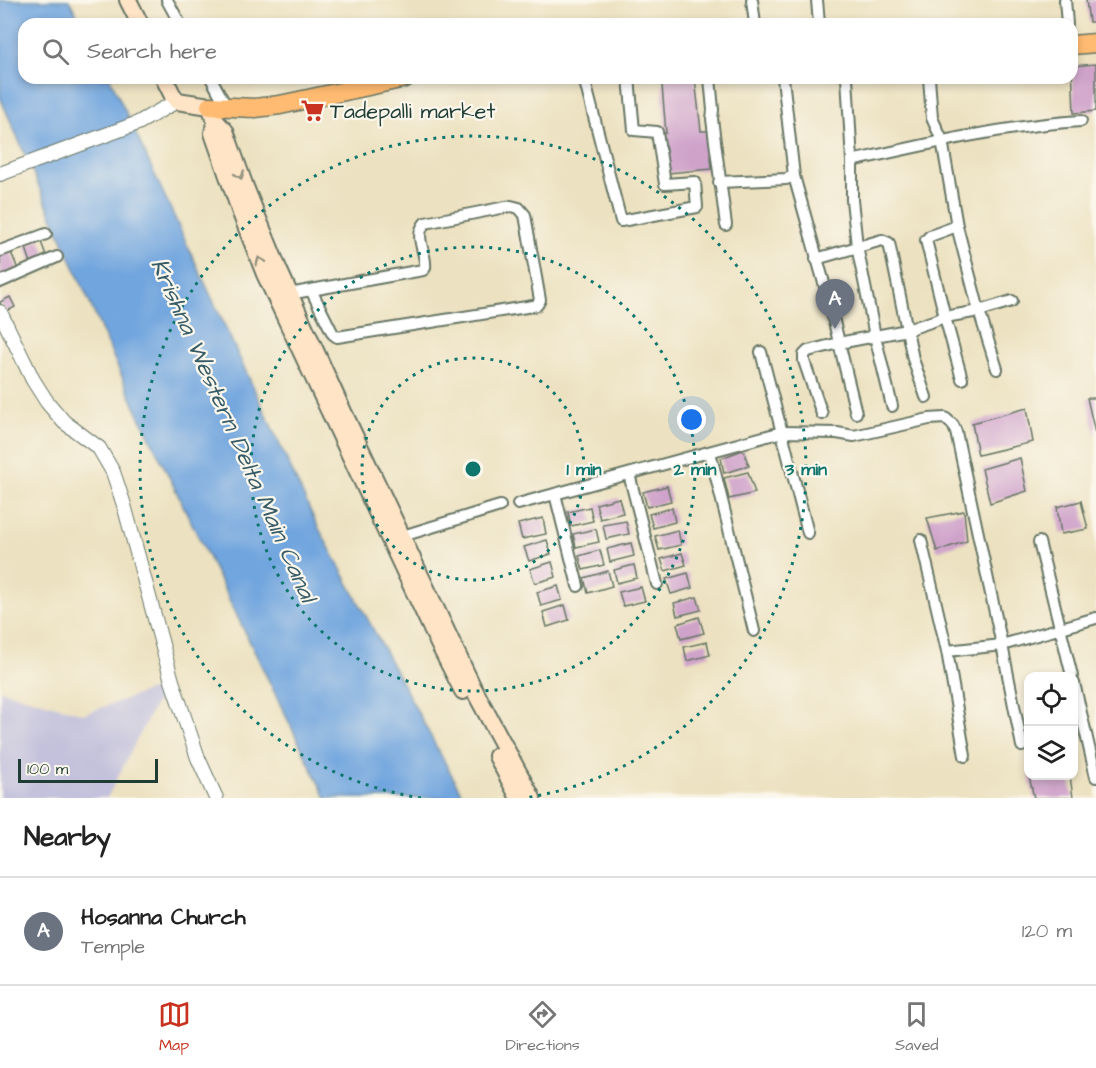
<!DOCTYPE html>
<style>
:root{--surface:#fff;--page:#f6f6f6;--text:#222;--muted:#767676;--line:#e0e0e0;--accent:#c8321e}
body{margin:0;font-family:"Architects Daughter",sans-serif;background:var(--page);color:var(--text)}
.controls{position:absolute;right:18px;bottom:18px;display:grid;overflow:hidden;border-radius:12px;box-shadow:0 3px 9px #0003}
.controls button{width:54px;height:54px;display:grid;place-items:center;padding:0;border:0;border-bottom:2px solid var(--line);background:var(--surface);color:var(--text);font:30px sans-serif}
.scale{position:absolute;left:18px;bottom:15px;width:140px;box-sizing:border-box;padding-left:6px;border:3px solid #1f3d34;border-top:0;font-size:16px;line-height:21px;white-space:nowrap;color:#1f3d34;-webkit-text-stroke:4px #fbf7ec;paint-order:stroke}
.you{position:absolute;left:692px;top:420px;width:21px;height:21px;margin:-15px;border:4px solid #fff;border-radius:50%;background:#1a73e8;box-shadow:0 0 0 9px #1a73e833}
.badge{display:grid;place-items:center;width:39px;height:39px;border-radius:50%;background:var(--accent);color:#fff;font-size:20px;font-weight:700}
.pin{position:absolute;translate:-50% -50px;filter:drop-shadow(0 2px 3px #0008)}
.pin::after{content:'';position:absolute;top:32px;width:21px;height:18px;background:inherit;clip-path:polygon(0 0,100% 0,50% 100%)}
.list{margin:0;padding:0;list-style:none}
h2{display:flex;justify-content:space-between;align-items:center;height:78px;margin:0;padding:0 24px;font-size:26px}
h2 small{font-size:20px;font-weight:400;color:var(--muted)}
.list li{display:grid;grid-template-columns:39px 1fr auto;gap:18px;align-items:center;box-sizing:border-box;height:108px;padding:0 24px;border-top:2px solid var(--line)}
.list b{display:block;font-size:22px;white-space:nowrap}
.list p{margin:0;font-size:20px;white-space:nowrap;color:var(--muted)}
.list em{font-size:20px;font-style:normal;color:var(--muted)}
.icon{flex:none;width:33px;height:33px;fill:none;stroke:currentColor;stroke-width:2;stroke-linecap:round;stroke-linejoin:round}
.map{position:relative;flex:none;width:1096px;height:798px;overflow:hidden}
.search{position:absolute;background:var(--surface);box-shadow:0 3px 9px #0003;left:18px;right:18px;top:18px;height:66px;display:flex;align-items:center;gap:15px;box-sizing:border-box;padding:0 21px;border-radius:18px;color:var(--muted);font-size:22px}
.sheet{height:186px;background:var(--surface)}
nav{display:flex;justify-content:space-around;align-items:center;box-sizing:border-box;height:84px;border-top:2px solid var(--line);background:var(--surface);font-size:16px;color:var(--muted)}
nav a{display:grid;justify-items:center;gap:3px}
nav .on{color:var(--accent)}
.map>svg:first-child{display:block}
.industrial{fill:#c3c1db}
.water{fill:#71a5de;stroke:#487189;stroke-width:1.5}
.building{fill:#cfa2ca}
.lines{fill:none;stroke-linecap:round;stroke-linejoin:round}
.minor-casing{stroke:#677665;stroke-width:14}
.tertiary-casing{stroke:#677665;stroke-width:16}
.secondary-casing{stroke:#677665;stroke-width:20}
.primary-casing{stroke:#677665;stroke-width:21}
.minor{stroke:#fff;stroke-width:10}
.tertiary{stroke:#fff;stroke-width:14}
.secondary{stroke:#ffe4c6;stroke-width:16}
.primary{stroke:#ffbb71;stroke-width:18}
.oneway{stroke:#8f907d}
.ring{fill:none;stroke:#0f766e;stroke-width:3;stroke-dasharray:3 6}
.labels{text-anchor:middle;stroke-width:4.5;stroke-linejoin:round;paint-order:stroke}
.poi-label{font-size:22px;fill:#1f3d34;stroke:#fbf7ec;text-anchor:start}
.water-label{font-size:24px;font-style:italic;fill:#385c67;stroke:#fbf7ec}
.centre{fill:#0f766e;stroke:#fbf7ec;stroke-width:3}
.ring-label{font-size:18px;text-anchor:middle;font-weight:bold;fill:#0f766e;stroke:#fbf7ec;stroke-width:4.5;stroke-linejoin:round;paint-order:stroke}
</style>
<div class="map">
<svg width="1096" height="798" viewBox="0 0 1096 798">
<rect width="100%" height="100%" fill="#fbf7ec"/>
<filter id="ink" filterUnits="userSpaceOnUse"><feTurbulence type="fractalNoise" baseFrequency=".0167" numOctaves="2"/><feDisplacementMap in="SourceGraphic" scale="12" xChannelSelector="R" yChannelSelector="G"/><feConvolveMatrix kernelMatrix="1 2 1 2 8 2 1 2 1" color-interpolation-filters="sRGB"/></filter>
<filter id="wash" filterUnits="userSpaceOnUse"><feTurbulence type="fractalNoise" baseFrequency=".008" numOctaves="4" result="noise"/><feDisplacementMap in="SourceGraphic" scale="24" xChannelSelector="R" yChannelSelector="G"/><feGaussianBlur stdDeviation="1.35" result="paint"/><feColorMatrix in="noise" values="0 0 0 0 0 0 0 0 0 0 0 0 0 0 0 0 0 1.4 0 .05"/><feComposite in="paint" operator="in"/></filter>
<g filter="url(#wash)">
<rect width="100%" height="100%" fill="#ece1c0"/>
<polygon class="industrial" points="165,685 107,798 0,798 0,690 84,714"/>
<polygon class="water" points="0,0 69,0 82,24 24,24 24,78 110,78 316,523 464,798 326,798 136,409 0,97"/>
<g id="blocks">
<g class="building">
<polygon points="1086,0 1096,0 1096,22 1089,22"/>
<polygon points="1096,64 1096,111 1074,113 1072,66"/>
<polygon points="666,78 695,78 701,131 711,131 712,169 668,173 663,133 666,133 662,86"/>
<polygon points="40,239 47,258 31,263 25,245"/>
<polygon points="10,250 18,269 1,277 0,254"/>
<polygon points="10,297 15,307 4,313 0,302"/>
<polygon points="1087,398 1096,398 1096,433 1095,433"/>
<polygon points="1027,408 1033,442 978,455 972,423"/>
<polygon points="743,450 749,466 724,473 721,458"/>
<polygon points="1020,458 1027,491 990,503 982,469"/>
<polygon points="748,472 755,493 729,499 724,478"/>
<polygon points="667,486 671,501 647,507 643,492"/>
<polygon points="619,498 623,513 600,519 596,504"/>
<polygon points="1081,501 1088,529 1061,534 1057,507"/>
<polygon points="590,507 593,521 571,526 568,512"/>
<polygon points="672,508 675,522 653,528 649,514"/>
<polygon points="964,511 967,541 937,551 927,518"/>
<polygon points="543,518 546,534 522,539 518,524"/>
<polygon points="626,521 629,534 606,539 603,525"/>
<polygon points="596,529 599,542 576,547 573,534"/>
<polygon points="678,530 681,545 659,550 655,536"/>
<polygon points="547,540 551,554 529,561 524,547"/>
<polygon points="631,543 634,556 610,562 607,549"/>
<polygon points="600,550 604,565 583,570 579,556"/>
<polygon points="682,553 686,565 665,571 661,559"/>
<polygon points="552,562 556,577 535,583 530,569"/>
<polygon points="634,565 637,578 617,583 614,570"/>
<polygon points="608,571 612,586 588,593 584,578"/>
<polygon points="688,573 692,588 671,594 666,579"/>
<polygon points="558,586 562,600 541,606 537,592"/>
<polygon points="641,587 645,601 623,606 619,592"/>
<polygon points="697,597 701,610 677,616 674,603"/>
<polygon points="565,605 569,620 547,627 543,612"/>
<polygon points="699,617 704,633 681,639 677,624"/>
<polygon points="707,642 710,655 687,661 684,647"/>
<polygon points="1029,776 1070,776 1073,798 1034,798"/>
</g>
</g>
</g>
<g filter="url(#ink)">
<use href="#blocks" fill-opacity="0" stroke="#677665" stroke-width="1.5"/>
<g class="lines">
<defs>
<g id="minor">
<polyline points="167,0 180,24"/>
<polyline points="752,0 755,24"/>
<polyline points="817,0 819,24"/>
<polyline points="1065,0 1067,24"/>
<polyline points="211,78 226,106"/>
<polyline points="710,78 713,110 712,119 726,225"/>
<polyline points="783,78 794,176 829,301 856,413"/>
<polyline points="847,78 852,161 852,200 857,246 875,336 892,406"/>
<polyline points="929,78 932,118 942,140 957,226 979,311 997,369"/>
<polyline points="585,82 621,221 697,207 695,182 665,184 657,132 634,130 629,78"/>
<path d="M852 161C927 144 1003 126 1081 121"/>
<polyline points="719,182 786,179 794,176"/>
<polyline points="957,226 930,236 926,240 945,317 962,379"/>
<polyline points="0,251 46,234"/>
<polyline points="816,259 882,240 889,243 913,359 926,397"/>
<polyline points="0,282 57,257"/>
<path d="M289 294 311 290 333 334 337 337 533 306 537 305 540 300 525 215 519 208 511 206 425 223C413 237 427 252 425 268L423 270 311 290"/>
<polyline points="761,352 808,533"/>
<polyline points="822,414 804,361 804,355 808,351 839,343 907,330 945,317 979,311 1012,301"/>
<polyline points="710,452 754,631"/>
<polyline points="629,474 657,584"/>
<polyline points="555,494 578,586"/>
<polyline points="518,504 782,432 837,433 854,436 929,419 945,418 953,425 956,432 1002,645 1022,746"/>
<polyline points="396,538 500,506"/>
<polyline points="921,540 947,651 965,756"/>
<polyline points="1039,542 1072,676"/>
<polyline points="947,651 1002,645 1096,618"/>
<polyline points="1074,683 1096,777"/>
</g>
<g id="tertiary">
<polyline points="0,174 138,123 177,101"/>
<polyline points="0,312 33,380 47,402 64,422 99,448 113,472 124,505 172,681 198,758 216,798"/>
</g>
<g id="secondary">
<polyline points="128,0 140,24"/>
<polyline points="164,78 172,94 177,101 210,106 216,122 225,131 245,187 279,271 337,399 472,686 532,798"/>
<polyline points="216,122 213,133 241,213 265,274 439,644 463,691"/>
<polyline points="497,756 519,798"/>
</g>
<g id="primary">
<polyline points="1072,45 1096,43"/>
<polyline points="210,106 255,108 280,105 405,78"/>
</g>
</defs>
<use href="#minor" class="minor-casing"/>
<use href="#tertiary" class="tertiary-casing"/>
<use href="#secondary" class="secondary-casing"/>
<use href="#primary" class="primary-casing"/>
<use href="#minor" class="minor"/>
<use href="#tertiary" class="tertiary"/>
<use href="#secondary" class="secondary"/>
<use href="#primary" class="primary"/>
</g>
<defs><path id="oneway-chevron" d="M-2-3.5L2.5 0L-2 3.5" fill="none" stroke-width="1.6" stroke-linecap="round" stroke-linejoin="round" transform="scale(1.5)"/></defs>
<g class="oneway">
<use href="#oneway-chevron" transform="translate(240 175) rotate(70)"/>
<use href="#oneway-chevron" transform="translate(260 261) rotate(-112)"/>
</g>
</g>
<g class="ring">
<circle cx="473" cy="469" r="111"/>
<circle cx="473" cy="469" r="222"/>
<path d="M421 798A333 333 0 1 1 525 798"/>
</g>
<defs>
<symbol id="supermarket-bare" viewBox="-9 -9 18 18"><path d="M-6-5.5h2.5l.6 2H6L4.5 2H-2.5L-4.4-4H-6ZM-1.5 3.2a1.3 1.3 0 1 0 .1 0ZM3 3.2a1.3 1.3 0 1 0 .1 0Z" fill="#c8321e" stroke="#fbf7ec" stroke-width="2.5" paint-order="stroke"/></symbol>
</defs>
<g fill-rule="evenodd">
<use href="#supermarket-bare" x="296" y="94" width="33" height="33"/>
</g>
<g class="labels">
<g class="poi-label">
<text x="330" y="118">Tadepalli market</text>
</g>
<g class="water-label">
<text transform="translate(234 430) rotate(66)" y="8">Krishna Western Delta Main Canal</text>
</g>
</g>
<circle cx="473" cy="469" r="9" class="centre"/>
<g class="ring-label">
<text x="584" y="475">1 min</text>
<text x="695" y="475">2 min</text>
<text x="806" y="475">3 min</text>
</g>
</svg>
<div class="controls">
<button><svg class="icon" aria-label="locate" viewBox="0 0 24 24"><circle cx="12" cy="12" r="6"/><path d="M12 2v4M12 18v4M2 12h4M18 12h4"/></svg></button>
<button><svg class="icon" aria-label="layers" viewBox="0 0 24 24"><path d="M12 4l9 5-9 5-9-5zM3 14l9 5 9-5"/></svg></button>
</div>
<div class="scale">100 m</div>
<div class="you"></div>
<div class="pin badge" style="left:835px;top:329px;background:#6b7280">A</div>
<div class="search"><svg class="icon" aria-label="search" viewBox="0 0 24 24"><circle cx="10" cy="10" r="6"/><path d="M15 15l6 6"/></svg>Search here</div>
</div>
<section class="sheet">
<h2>Nearby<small></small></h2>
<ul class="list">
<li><span class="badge" style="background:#6b7280">A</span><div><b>Hosanna Church</b><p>Temple</p></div><em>120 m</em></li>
</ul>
</section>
<nav>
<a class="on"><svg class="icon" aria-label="map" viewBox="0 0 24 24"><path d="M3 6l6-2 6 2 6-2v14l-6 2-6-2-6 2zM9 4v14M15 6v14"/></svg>Map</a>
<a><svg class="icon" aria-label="directions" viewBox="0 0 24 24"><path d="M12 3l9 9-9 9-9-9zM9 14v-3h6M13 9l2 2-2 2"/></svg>Directions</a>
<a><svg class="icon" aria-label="saved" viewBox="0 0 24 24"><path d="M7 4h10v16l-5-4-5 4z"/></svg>Saved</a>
</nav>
